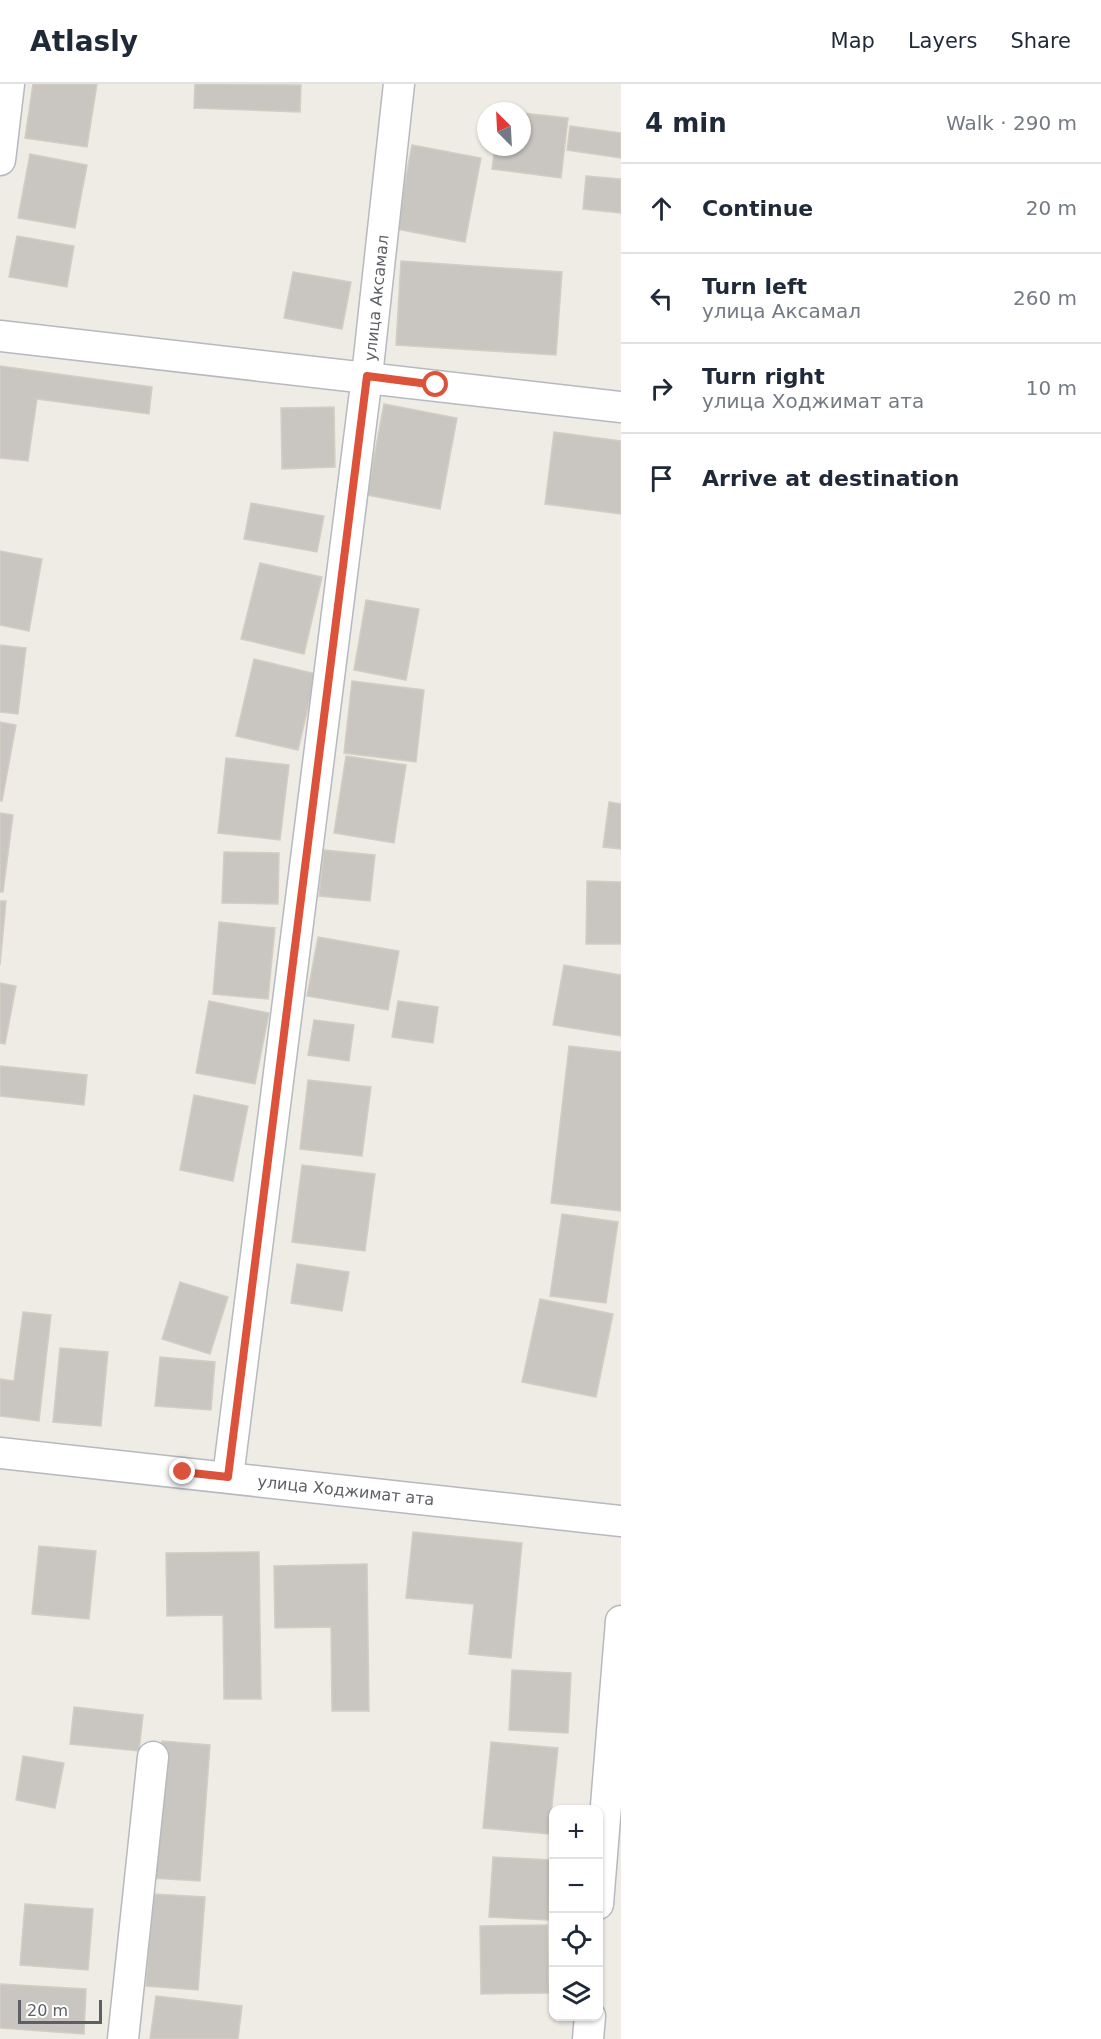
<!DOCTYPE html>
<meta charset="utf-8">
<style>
:root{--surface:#fff;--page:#f6f6f7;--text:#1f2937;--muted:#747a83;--line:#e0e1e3}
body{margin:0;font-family:"DejaVu Sans",sans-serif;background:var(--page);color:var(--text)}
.controls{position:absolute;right:18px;bottom:18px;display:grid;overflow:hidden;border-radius:12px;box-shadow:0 2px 4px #0004}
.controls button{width:54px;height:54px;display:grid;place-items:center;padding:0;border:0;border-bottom:2px solid var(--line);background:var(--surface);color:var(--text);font:30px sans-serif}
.compass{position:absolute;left:477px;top:18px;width:54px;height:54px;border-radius:50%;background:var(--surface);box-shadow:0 2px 4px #0004;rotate:336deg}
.scale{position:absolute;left:18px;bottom:15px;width:84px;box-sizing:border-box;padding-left:6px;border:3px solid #5c5f64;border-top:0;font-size:16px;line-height:21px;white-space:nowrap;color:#5c5f64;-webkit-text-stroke:4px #fff;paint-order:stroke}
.stop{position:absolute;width:18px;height:18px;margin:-14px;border:4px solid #dd523a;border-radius:50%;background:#fff}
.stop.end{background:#dd523a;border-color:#fff;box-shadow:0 2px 6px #0008}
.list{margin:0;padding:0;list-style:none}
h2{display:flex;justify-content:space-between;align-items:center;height:78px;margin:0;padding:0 24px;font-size:26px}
h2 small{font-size:20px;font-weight:400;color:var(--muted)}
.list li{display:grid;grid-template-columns:39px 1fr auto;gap:18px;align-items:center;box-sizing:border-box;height:90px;padding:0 24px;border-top:2px solid var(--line)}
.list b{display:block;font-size:22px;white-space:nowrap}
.list p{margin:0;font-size:20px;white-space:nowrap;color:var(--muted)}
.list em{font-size:20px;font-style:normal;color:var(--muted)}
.icon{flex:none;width:33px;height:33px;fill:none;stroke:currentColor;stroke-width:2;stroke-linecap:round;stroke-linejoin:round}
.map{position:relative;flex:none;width:621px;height:1955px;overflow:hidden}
header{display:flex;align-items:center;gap:36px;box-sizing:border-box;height:84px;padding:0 30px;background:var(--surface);border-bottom:2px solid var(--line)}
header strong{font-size:28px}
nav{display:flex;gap:33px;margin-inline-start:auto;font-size:21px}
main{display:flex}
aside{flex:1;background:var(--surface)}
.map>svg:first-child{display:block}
.building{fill:#c9c6c1;stroke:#d2cec3;stroke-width:1.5}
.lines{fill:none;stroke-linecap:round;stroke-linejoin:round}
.minor-casing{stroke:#b6b9bd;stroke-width:33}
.minor{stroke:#fff;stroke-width:30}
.route{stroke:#dd523a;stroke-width:8}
.labels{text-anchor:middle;stroke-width:4.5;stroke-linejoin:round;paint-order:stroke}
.street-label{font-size:16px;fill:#5c5f64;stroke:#fff}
</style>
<header>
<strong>Atlasly</strong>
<nav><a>Map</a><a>Layers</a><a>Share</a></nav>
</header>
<main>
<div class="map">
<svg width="621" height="1955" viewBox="0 0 621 1955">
<rect width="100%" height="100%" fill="#eeece4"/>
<g class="building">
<polygon points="33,0 97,0 87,63 25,54"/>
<polygon points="195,0 301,1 300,28 194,24"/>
<polygon points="522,29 568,34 561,94 492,85 495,63 522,63"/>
<polygon points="570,42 621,49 621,74 567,66"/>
<polygon points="412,61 481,74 465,158 396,145"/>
<polygon points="30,70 87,81 75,144 18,134"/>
<polygon points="586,92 621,95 621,129 583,125"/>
<polygon points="17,152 74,162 67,203 9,193"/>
<polygon points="401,177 562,188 556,271 396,261"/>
<polygon points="293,188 351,198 342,245 284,234"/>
<polygon points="0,282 152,303 149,330 37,315 28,377 0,374"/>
<polygon points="384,320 457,334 440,425 367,411"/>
<polygon points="334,323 335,383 282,385 281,324"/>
<polygon points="554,348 621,357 621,430 545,420"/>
<polygon points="251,419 324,432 317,468 244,455"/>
<polygon points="0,467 42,475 29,547 0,541"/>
<polygon points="260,479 322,493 304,570 241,555"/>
<polygon points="366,516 419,525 406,596 354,586"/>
<polygon points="0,561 26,564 18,630 0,628"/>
<polygon points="254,575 316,590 298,666 236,652"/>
<polygon points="352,597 424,606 416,678 344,669"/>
<polygon points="0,638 16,641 2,717 0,717"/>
<polygon points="346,672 406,681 394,759 334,749"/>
<polygon points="226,674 289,681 280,756 218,749"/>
<polygon points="609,718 621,720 621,765 603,763"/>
<polygon points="0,729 13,731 3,808 0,808"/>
<polygon points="324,766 375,771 370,817 319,812"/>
<polygon points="224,768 279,769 278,820 222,819"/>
<polygon points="587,797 621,798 621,860 586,860"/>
<polygon points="0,817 6,817 0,881"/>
<polygon points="219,838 275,844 268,915 213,910"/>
<polygon points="318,853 399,867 388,926 307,912"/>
<polygon points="564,881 621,891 621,952 553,941"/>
<polygon points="0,899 16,902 5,960 0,959"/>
<polygon points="209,917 269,929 255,1000 196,989"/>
<polygon points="398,917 438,923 433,959 392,953"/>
<polygon points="314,936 354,941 349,977 308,971"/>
<polygon points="569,962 621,968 621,1127 551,1119"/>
<polygon points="0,982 87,991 84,1021 0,1012"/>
<polygon points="308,996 371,1003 362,1072 300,1065"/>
<polygon points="194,1011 248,1022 233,1097 180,1086"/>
<polygon points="302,1081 375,1090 365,1167 292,1158"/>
<polygon points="562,1130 618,1138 606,1219 550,1212"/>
<polygon points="297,1180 349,1188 342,1227 291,1219"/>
<polygon points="180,1198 228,1213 210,1270 162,1255"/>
<polygon points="540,1215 613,1230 596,1313 522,1298"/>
<polygon points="23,1228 51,1231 39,1337 0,1332 0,1295 14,1297"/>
<polygon points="60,1264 108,1268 101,1342 53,1338"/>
<polygon points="160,1273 215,1278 211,1326 155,1322"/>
<polygon points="413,1448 522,1459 511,1574 469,1570 474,1520 406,1514"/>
<polygon points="39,1462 96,1467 89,1535 32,1530"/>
<polygon points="259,1468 261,1615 224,1615 223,1531 167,1532 166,1469"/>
<polygon points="367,1480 369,1627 332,1627 331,1543 275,1544 274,1482"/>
<polygon points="512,1586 571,1589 568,1649 509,1646"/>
<polygon points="74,1623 143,1631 139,1667 70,1660"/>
<polygon points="162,1657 210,1661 200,1797 152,1794"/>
<polygon points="491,1658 558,1664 549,1750 483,1744"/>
<polygon points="23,1672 64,1679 55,1724 16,1716"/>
<polygon points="493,1773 551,1776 548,1836 489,1833"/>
<polygon points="153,1810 205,1813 198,1906 146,1902"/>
<polygon points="25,1820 93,1825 88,1886 20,1881"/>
<polygon points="547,1841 548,1909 481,1910 480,1842"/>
<polygon points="0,1900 86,1905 84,1950 0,1944"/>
<polygon points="156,1912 242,1922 238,1955 150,1955"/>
</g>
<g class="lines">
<defs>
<g id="minor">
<polyline points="0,76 9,0"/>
<polyline points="0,252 621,323"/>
<polyline points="0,1369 621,1437"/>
<polyline points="228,1393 367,292 399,0"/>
<polyline points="598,1820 621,1537"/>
<polyline points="123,1955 153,1673"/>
<polyline points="588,1955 590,1932"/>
</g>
</defs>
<use href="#minor" class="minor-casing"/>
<use href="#minor" class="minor"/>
</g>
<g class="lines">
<polyline class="route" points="183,1388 228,1393 367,292 436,301"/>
</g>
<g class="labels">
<g class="street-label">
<text transform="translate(376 214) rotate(-84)" y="6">улица Аксамал</text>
<text transform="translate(346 1406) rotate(6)" y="6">улица Ходжимат ата</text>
</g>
</g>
</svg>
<div class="controls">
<button>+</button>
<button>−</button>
<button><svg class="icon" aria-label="locate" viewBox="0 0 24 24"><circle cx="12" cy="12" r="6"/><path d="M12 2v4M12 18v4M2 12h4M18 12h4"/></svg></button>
<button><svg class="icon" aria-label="layers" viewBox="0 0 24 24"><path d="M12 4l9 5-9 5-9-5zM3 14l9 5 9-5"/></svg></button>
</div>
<svg class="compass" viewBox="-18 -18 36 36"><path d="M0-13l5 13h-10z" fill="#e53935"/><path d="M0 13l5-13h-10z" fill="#747a83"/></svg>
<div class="scale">20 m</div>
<div class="stop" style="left:436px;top:301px"></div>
<div class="stop end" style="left:183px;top:1388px"></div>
</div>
<aside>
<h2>4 min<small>Walk · 290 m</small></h2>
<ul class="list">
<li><svg class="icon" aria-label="ahead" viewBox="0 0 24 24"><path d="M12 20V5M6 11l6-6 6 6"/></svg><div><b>Continue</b></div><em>20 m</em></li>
<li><svg class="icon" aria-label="left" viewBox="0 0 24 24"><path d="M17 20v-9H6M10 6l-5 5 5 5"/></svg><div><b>Turn left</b><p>улица Аксамал</p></div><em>260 m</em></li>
<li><svg class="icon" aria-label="right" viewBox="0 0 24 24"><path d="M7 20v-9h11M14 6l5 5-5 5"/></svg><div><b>Turn right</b><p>улица Ходжимат ата</p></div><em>10 m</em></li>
<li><svg class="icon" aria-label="arrive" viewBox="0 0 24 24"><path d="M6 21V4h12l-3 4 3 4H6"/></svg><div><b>Arrive at destination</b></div></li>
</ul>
</aside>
</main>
